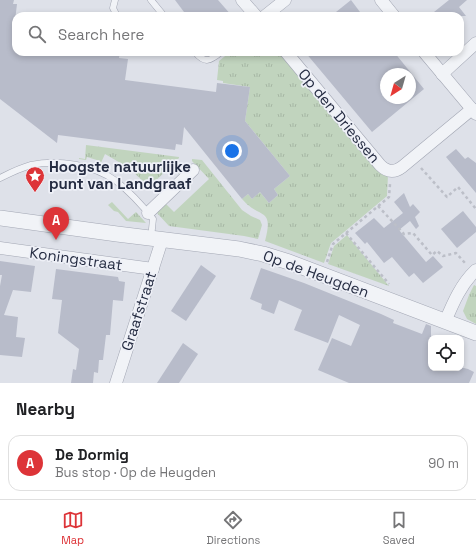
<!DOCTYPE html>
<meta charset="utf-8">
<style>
:root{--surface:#fff;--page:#f2f2f2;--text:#202124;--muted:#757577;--line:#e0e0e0;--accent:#dd3438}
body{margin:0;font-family:"Space Grotesk",sans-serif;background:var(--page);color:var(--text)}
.controls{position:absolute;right:12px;bottom:12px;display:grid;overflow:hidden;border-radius:8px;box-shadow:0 2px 6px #0003}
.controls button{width:36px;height:36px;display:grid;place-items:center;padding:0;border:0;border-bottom:1px solid var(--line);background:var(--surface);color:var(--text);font:20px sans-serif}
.compass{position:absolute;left:380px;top:68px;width:36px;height:36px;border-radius:50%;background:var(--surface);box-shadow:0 2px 6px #0003;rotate:217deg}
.you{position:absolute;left:232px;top:151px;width:14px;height:14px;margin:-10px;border:3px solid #fff;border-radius:50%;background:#1a73e8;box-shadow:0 0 0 6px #1a73e833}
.badge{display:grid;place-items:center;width:26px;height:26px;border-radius:50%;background:var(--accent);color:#fff;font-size:13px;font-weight:700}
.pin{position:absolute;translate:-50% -33px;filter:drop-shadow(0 1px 2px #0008)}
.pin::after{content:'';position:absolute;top:21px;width:14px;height:12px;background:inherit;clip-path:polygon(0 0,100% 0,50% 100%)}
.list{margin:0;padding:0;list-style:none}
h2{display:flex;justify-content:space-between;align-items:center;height:52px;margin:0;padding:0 16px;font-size:17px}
h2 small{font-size:13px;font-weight:400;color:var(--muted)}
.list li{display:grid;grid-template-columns:26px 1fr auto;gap:12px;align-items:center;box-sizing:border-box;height:56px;margin:0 8px 8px;padding:0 8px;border:1px solid var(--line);border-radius:12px}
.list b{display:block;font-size:15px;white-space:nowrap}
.list p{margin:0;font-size:13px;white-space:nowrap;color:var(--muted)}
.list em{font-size:13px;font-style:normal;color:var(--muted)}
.icon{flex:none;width:22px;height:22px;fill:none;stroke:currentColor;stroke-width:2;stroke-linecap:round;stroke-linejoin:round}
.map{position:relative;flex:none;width:476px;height:383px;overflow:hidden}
.search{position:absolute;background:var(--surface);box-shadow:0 2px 6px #0003;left:12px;right:12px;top:12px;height:44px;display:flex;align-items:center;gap:10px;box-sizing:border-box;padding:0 14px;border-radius:12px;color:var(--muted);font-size:15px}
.sheet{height:116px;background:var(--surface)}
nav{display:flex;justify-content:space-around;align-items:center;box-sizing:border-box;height:56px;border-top:1px solid var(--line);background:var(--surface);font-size:11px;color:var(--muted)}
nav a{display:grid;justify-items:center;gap:2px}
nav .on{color:var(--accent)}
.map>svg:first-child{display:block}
.grass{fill:url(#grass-tufts)}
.building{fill:#b8bcca;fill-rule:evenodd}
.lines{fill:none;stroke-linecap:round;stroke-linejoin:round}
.service-casing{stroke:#a3a7b4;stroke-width:7}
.minor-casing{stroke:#a3a7b4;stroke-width:13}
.tertiary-casing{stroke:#a3a7b4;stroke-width:16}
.path{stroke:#bcbfc8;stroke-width:2.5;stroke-dasharray:3 3;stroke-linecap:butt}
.service{stroke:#f1f3f7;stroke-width:6}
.minor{stroke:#f1f3f7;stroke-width:12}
.tertiary{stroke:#f1f3f7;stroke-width:15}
.labels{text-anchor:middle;stroke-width:3.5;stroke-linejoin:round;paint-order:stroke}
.street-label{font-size:15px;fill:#252c42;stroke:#eef0f7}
.poi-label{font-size:15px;font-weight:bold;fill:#252c42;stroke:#eef0f7;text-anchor:start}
</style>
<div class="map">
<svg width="476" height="383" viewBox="0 0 476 383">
<defs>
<pattern id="grass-tufts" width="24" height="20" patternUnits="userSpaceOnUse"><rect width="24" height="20" fill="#c1d4be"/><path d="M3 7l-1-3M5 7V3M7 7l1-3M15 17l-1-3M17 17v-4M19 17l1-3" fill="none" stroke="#a6b6a4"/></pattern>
</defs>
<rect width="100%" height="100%" fill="#dee1e9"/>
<g class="grass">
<path d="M230 52H280L376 169 388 175 387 196 331 243 324 263 265 241C274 206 260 220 242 199L248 194 252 199 260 192 269 203 278 195 274 189 290 176 245 121 250 87 223 83V81L217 80 219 61Z"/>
<polygon points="86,145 179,157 179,158 175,162 183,170 179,174 171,166 149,187 129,168 105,154 100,165 100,161 87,157 86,160 79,159 79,158 85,159"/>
<polygon points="192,159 202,160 242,210 251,216 260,220 262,225 258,239 244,236 169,226 157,213 166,204 174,212 209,179 192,161"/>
<polygon points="112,202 128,219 136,212 146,223 126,221 118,212 114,211 108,205"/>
<polygon points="347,235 389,286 328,264 334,246"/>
<polygon points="474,285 476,286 476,324 467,319 463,311 469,295"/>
</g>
<g class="building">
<polygon points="0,0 14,0 13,4 17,4 12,45 16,45 16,52 120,52 119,58 128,59 125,80 216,92 217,83 250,87 245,121 290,176 274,189 278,195 269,203 260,192 252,199 248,194 242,199 184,127 182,145 176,144 175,150 58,135 57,143 0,99"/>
<polygon points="175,0 218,0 232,16 187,16"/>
<polygon points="351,0 363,16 331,16"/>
<polygon points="449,0 467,0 459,7 466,16 429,16"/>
<path d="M305 52H394L424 89 372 132ZM386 74H410V98H386Z"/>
<polygon points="456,149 465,159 468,157 476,163 476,193 446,157"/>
<polygon points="404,193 410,207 413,204 420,212 415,217 419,226 416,229 410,221 399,230 426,262 433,256 443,267 423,283 414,273 409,277 392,257 384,263 367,242 365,244 355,233 374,218 384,228 403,213 394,202"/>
<polygon points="463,211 476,227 476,232 457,248 441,229"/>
<polygon points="0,261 35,266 31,292 13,290 4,315 18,317 16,337 25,338 22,357 0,355 0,286 2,275 0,275"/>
<polygon points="201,265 216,276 186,321 171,311"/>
<polygon points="261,268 304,283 381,314 394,320 393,323 422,334 426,324 431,326 431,368 464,368 468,369 474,372 469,383 349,383 318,370 332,338 351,346 360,325 339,315 328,343 294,330 302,310 279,300 274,314 261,309 262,304 250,299"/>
<polygon points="56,269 118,277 119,281 125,282 123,301 113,300 110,335 106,335 103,360 99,360 98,373 94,372 93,383 71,383 73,369 76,370 79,349 58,333 62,300 52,299"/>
<polygon points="183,343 198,354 179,383 157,383"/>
</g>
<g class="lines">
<defs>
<g id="service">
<polyline points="115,0 113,8 117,16"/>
<polyline points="151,0 164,16"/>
<path d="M195 52C205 64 210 61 221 52"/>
<path d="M0 178C10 173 20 168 31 165 58 159 94 165 116 181 130 192 142 205 153 219L151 238"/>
</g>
<g id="minor">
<polyline points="242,0 256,16"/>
<polyline points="381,0 394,16"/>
<polyline points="265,16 285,0"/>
<path d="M286 52 380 165C387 172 394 173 402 167L472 109"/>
<polyline points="424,52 476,114"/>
<polyline points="442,74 476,43"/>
<polyline points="148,213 193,170"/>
<polyline points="0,248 153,269"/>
<path d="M445 322C453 303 461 284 476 270"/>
<polyline points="116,383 162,240"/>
</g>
<polyline id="tertiary" points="0,218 117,234 239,249 263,254 289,262 476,333"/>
</defs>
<use href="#service" class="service-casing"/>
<use href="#minor" class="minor-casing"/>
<use href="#tertiary" class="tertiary-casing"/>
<g class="path">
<polyline points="421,168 447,197 458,187 476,209"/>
<polyline points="378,206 404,234 413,233 432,255 437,251 443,256 456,253 465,263"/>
<polyline points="346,233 389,284"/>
<polyline points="327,262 333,244 389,197 390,184"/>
</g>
<use href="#service" class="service"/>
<use href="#minor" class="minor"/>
<use href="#tertiary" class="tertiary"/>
</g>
<defs>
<symbol id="sight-pin" viewBox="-11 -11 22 30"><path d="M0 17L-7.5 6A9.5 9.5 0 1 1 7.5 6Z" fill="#dd3438" stroke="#eef0f7"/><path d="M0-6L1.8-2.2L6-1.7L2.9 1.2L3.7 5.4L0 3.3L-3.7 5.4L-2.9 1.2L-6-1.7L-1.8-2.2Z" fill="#fff"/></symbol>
</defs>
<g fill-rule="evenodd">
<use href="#sight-pin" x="24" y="165" width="22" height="30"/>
</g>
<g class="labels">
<g class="street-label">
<text transform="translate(339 116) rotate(50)" y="5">Op den Driessen</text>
<text transform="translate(76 259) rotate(8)" y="5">Koningstraat</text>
<text transform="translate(316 274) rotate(20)" y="5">Op de Heugden</text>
<text transform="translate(139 311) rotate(-72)" y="5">Graafstraat</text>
</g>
<g class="poi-label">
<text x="49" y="172">Hoogste natuurlijke<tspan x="49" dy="17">punt van Landgraaf</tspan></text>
</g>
</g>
</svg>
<div class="controls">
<button><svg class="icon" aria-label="locate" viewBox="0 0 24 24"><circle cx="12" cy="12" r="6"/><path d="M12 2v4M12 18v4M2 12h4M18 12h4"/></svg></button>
</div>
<svg class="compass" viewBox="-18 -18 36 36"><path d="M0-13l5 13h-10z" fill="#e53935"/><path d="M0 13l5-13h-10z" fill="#757577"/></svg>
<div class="you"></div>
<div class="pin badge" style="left:56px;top:240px">A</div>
<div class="search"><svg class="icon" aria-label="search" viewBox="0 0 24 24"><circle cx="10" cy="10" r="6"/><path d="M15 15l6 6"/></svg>Search here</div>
</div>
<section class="sheet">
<h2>Nearby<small></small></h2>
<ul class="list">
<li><span class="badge">A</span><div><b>De Dormig</b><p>Bus stop · Op de Heugden</p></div><em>90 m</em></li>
</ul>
</section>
<nav>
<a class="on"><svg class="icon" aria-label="map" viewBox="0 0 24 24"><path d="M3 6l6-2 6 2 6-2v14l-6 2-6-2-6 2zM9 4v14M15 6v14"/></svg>Map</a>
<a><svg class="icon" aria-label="directions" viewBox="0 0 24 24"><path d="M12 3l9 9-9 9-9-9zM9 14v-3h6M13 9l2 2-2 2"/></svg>Directions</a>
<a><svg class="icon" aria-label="saved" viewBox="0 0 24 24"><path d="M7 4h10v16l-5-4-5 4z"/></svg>Saved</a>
</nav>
